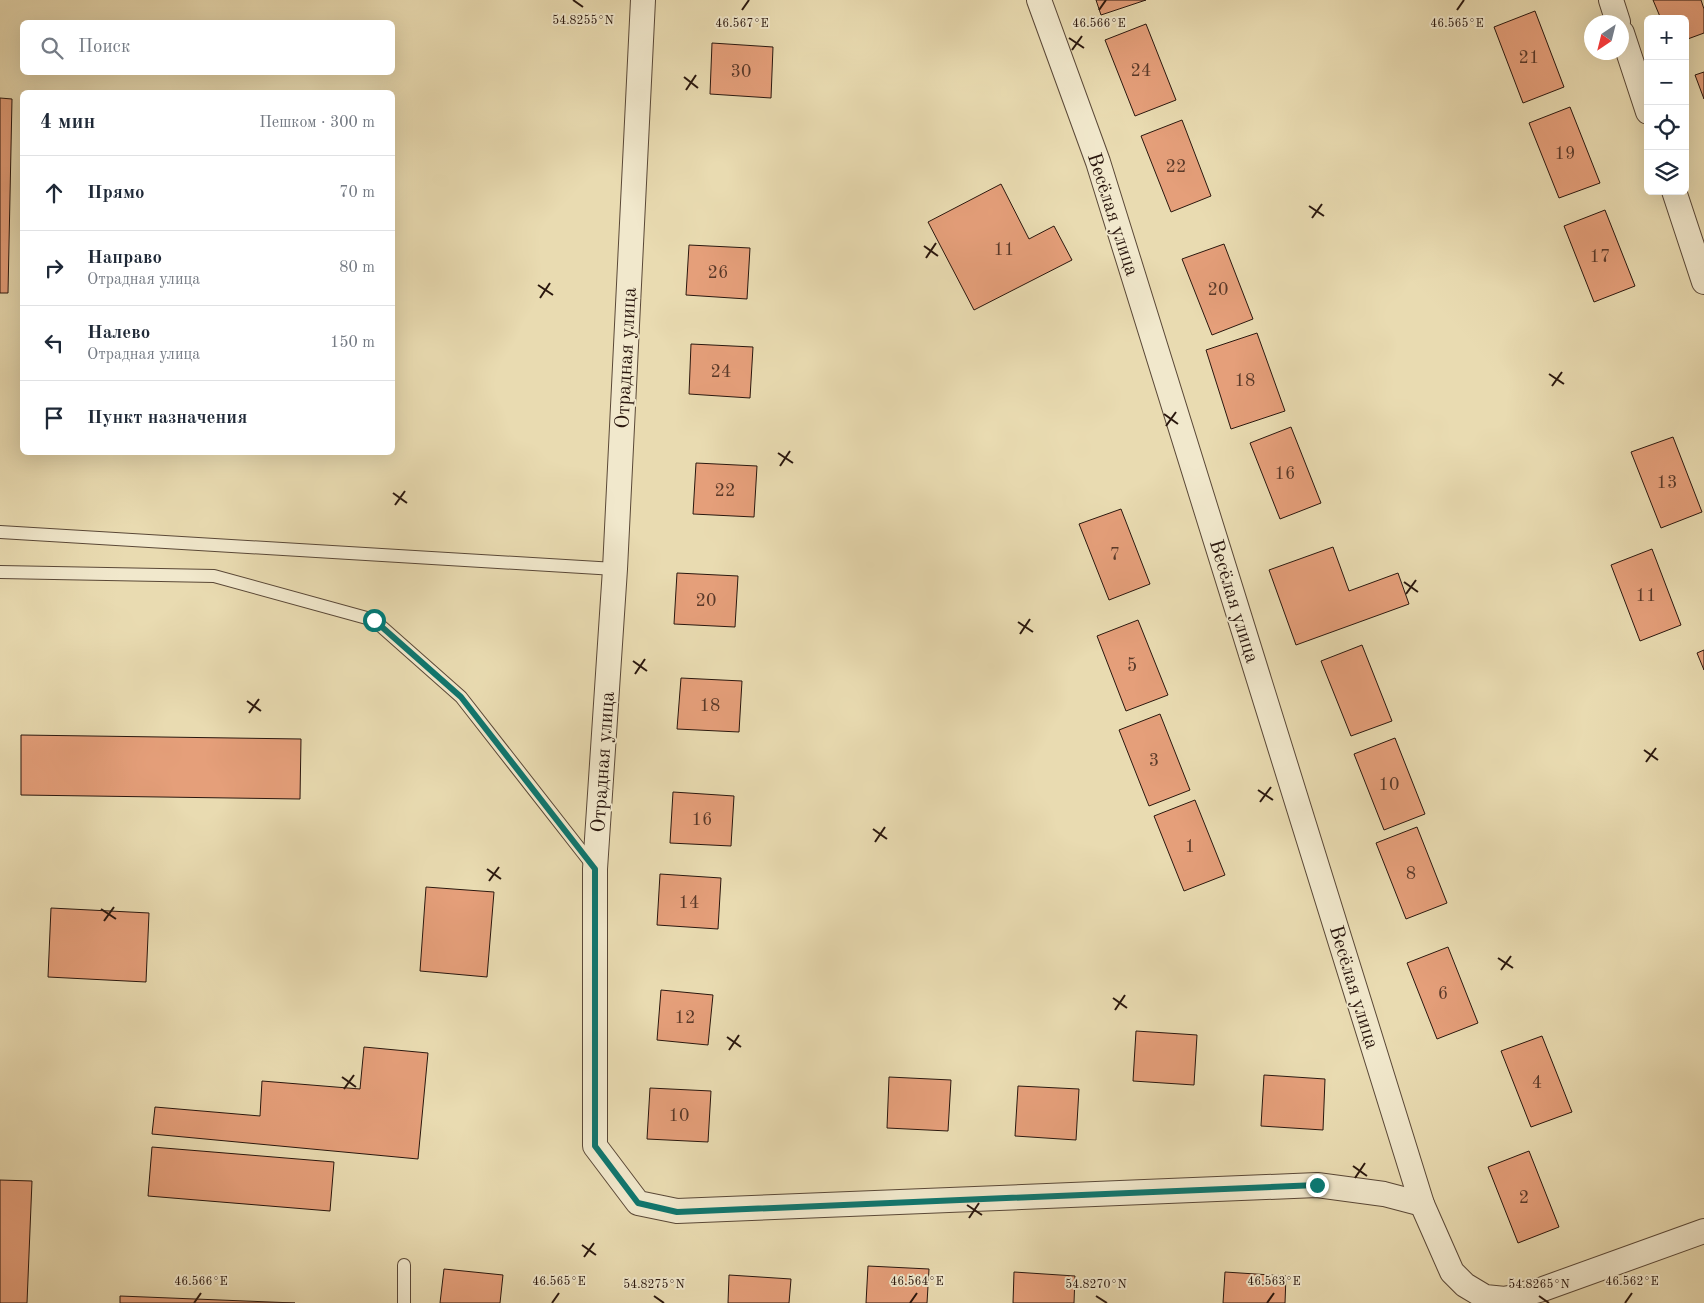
<!DOCTYPE html>
<html lang="ru">
<meta charset="utf-8">
<style>
:root{--surface:#fff;--page:#f2f2f3;--text:#1f2937;--muted:#747a83;--line:#e0e1e3}
body{margin:0;font-family:"Old Standard TT",serif;background:var(--page);color:var(--text)}
.controls{position:absolute;right:15px;top:15px;display:grid;overflow:hidden;border-radius:8px;box-shadow:0 5px 20px #0002}
.controls button{width:45px;height:45px;display:grid;place-items:center;padding:0;border:0;border-bottom:1px solid var(--line);background:var(--surface);color:var(--text);font:25px sans-serif}
.compass{position:absolute;left:1584px;top:15px;width:45px;height:45px;border-radius:50%;background:var(--surface);box-shadow:0 5px 20px #0002;rotate:215deg}
.stop{position:absolute;width:15px;height:15px;margin:-11px;border:4px solid #0f766e;border-radius:50%;background:#fff}
.stop.end{background:#0f766e;border-color:#fff;box-shadow:0 1px 5px #0008}
.list{margin:0;padding:0;list-style:none}
h2{display:flex;justify-content:space-between;align-items:center;height:65px;margin:0;padding:0 20px;font-size:21px}
h2 small{font-size:16px;font-weight:400;color:var(--muted)}
.list li{display:grid;grid-template-columns:32px 1fr auto;gap:15px;align-items:center;box-sizing:border-box;height:75px;padding:0 20px;border-top:1px solid var(--line)}
.list b{display:block;font-size:19px;white-space:nowrap}
.list p{margin:0;font-size:16px;white-space:nowrap;color:var(--muted)}
.list em{font-size:16px;font-style:normal;color:var(--muted)}
.icon{flex:none;width:28px;height:28px;fill:none;stroke:currentColor;stroke-width:2;stroke-linecap:round;stroke-linejoin:round}
.map{position:relative;flex:none;width:1704px;height:1303px;overflow:hidden}
.search{position:absolute;background:var(--surface);box-shadow:0 5px 20px #0002;left:20px;top:20px;width:375px;height:55px;display:flex;align-items:center;gap:12px;box-sizing:border-box;padding:0 18px;border-radius:8px;color:var(--muted);font-size:19px}
.panel{position:absolute;background:var(--surface);box-shadow:0 5px 20px #0002;left:20px;top:90px;width:375px;height:365px;border-radius:8px}
.map>svg:first-child{display:block}
.building{fill:#e59f7a;stroke:#2a170e}
.lines{fill:none;stroke-linecap:round;stroke-linejoin:round}
.service-casing{stroke:#5a4837;stroke-width:14}
.minor-casing{stroke:#5a4837;stroke-width:26}
.service{stroke:#f1e8cc;stroke-width:12}
.minor{stroke:#f1e8cc;stroke-width:24}
.route{stroke:#0f766e;stroke-width:6}
.ticks{fill:none;stroke:#2a170e;stroke-width:2}
.labels{text-anchor:middle;stroke-width:4;stroke-linejoin:round;paint-order:stroke}
.number-label{font-size:18px;fill:#593929}
.street-label{font-size:20px;fill:#2a170e;stroke:#f1e8cc}
.ticks-label{font-size:12px;text-anchor:middle;fill:#2a170e;stroke:#f1e8cc;stroke-width:4;stroke-linejoin:round;paint-order:stroke}
</style>
<div class="map">
<svg width="1704" height="1303" viewBox="0 0 1704 1303">
<rect width="100%" height="100%" fill="#e9dbb1"/>
<filter id="stains"><feTurbulence type="fractalNoise" baseFrequency=".004" numOctaves="4"/><feColorMatrix values="0 0 0 0 .2 0 0 0 0 .09 0 0 0 0 .02 0 0 0 .5 -.17"/></filter>
<radialGradient id="worn" r=".72"><stop offset=".6" stop-color="#630" stop-opacity="0"/><stop offset="1" stop-color="#630" stop-opacity=".3"/></radialGradient>
<g class="building">
<polygon points="1096,0 1146,0 1101,15"/>
<polygon points="1653,0 1701,0 1704,9 1704,33 1685,40 1685,19 1661,19"/>
<polygon points="1535,11 1564,87 1523,103 1494,27"/>
<polygon points="1146,24 1176,100 1135,116 1105,40"/>
<polygon points="712,43 773,47 771,98 710,94"/>
<polygon points="1704,72 1704,99 1695,75"/>
<polygon points="0,98 12,99 8,293 0,293"/>
<polygon points="1570,107 1600,183 1559,198 1529,123"/>
<polygon points="1182,120 1211,196 1171,212 1141,136"/>
<polygon points="1001,184 1029,239 1054,226 1072,260 974,310 928,222"/>
<polygon points="1605,210 1635,286 1594,302 1564,226"/>
<polygon points="1224,244 1253,319 1212,335 1182,259"/>
<polygon points="689,245 750,248 747,299 686,295"/>
<polygon points="1257,333 1285,411 1231,429 1206,350"/>
<polygon points="691,344 753,347 750,398 689,394"/>
<polygon points="1291,427 1321,503 1280,519 1250,443"/>
<polygon points="1673,437 1702,512 1661,528 1631,452"/>
<polygon points="696,463 757,466 754,517 693,514"/>
<polygon points="1121,509 1150,584 1109,600 1079,524"/>
<polygon points="1333,547 1349,591 1398,573 1409,604 1296,645 1269,570"/>
<polygon points="1652,549 1681,625 1640,641 1611,565"/>
<polygon points="677,573 738,576 735,627 674,624"/>
<polygon points="1138,620 1168,695 1126,711 1097,636"/>
<polygon points="1362,645 1392,721 1351,736 1321,661"/>
<polygon points="1704,650 1704,670 1697,653"/>
<polygon points="681,678 742,681 739,732 677,729"/>
<polygon points="1160,714 1190,790 1149,806 1119,730"/>
<polygon points="21,735 301,739 300,799 21,795"/>
<polygon points="1395,738 1425,814 1384,830 1354,754"/>
<polygon points="673,792 734,796 731,846 670,843"/>
<polygon points="1195,800 1225,875 1184,891 1154,816"/>
<polygon points="1417,827 1447,903 1406,919 1376,843"/>
<polygon points="660,874 721,878 718,929 657,925"/>
<polygon points="426,887 494,892 487,977 420,971"/>
<polygon points="51,908 149,913 146,982 48,977"/>
<polygon points="1448,947 1478,1023 1437,1039 1407,963"/>
<polygon points="661,990 713,995 708,1045 657,1040"/>
<polygon points="1136,1031 1197,1035 1194,1085 1133,1081"/>
<polygon points="1542,1036 1572,1112 1531,1127 1501,1051"/>
<polygon points="364,1047 428,1053 418,1159 152,1134 155,1107 260,1116 262,1081 360,1089"/>
<polygon points="1264,1075 1325,1079 1323,1130 1261,1126"/>
<polygon points="889,1077 951,1080 948,1131 887,1128"/>
<polygon points="1018,1086 1079,1089 1076,1140 1015,1136"/>
<polygon points="650,1088 711,1091 708,1142 647,1139"/>
<polygon points="152,1147 334,1162 330,1211 148,1196"/>
<polygon points="1529,1151 1559,1227 1518,1243 1488,1167"/>
<polygon points="0,1180 32,1181 27,1303 0,1303"/>
<polygon points="868,1266 929,1269 927,1303 866,1303"/>
<polygon points="444,1269 503,1275 500,1303 440,1303"/>
<polygon points="1014,1272 1075,1276 1074,1303 1013,1303"/>
<polygon points="1225,1272 1286,1276 1285,1303 1223,1303"/>
<polygon points="729,1275 791,1279 789,1303 728,1303"/>
<polygon points="120,1296 295,1303 120,1303"/>
</g>
<g class="lines">
<defs>
<g id="service">
<polyline points="0,532 615,569"/>
<polyline points="0,572 214,576 374,620 461,697 594,867"/>
<polyline points="404,1303 404,1265"/>
</g>
<g id="minor">
<polyline points="643,0 615,569 595,869 595,1146 638,1203 677,1211 1317,1185 1384,1194 1422,1204"/>
<polyline points="1039,0 1098,162 1422,1204 1452,1272 1465,1285 1485,1297 1505,1299 1543,1289 1704,1231"/>
<polyline points="1611,0 1618,22"/>
<polyline points="1622,33 1648,112"/>
<polyline points="1674,191 1704,282"/>
</g>
</defs>
<use href="#service" class="service-casing"/>
<use href="#minor" class="minor-casing"/>
<use href="#service" class="service"/>
<use href="#minor" class="minor"/>
</g>
<g class="lines">
<polyline class="route" points="374,620 461,697 595,869 595,1146 638,1203 677,1212 1317,1185"/>
</g>
<path class="ticks" d="M573 0 583 7M742 10 749 0M1099 10 1106 0M1457 10 1464 0M1069 38 1084 48M1072 50 1082 36M684 77 698 88M686 90 696 75M1309 206 1324 216M1312 218 1322 204M924 246 938 256M926 258 936 243M538 285 553 295M540 298 550 283M1549 374 1564 384M1552 386 1562 372M1164 414 1178 424M1166 426 1176 412M778 453 793 463M780 466 790 451M393 493 407 503M395 505 405 491M1404 582 1418 592M1406 594 1416 580M1018 622 1033 632M1020 634 1030 619M633 661 647 671M635 674 645 659M247 701 261 711M249 713 259 699M1644 750 1658 760M1646 762 1656 748M1258 790 1273 800M1260 802 1271 787M873 829 887 839M875 842 885 827M487 869 501 879M489 881 499 867M101 909 116 919M104 921 114 907M1498 958 1513 968M1501 970 1511 956M1113 998 1127 1008M1115 1010 1125 995M727 1037 741 1047M729 1050 739 1035M342 1077 356 1087M344 1089 354 1075M1353 1166 1367 1176M1355 1178 1365 1163M967 1205 982 1215M969 1218 979 1203M582 1245 596 1255M584 1257 594 1243M654 1296 664 1303M1096 1296 1107 1303M1539 1296 1549 1303M194 1303 201 1293M552 1303 559 1293M910 1303 917 1293M1267 1303 1274 1293M1625 1303 1632 1293"/>
<g class="labels">
<g class="number-label">
<text x="1529" y="63">21</text>
<text x="1141" y="76">24</text>
<text x="741" y="77">30</text>
<text x="1565" y="159">19</text>
<text x="1176" y="172">22</text>
<text x="1004" y="255">11</text>
<text x="1600" y="262">17</text>
<text x="718" y="278">26</text>
<text x="1218" y="295">20</text>
<text x="721" y="377">24</text>
<text x="1245" y="386">18</text>
<text x="1285" y="479">16</text>
<text x="1667" y="488">13</text>
<text x="725" y="496">22</text>
<text x="1115" y="560">7</text>
<text x="1646" y="601">11</text>
<text x="706" y="606">20</text>
<text x="1132" y="671">5</text>
<text x="710" y="711">18</text>
<text x="1154" y="766">3</text>
<text x="1389" y="790">10</text>
<text x="702" y="825">16</text>
<text x="1190" y="852">1</text>
<text x="1411" y="879">8</text>
<text x="689" y="908">14</text>
<text x="1443" y="999">6</text>
<text x="685" y="1023">12</text>
<text x="1537" y="1088">4</text>
<text x="679" y="1121">10</text>
<text x="1524" y="1203">2</text>
</g>
<g class="street-label">
<text transform="translate(1114 214) rotate(72)" y="7">Весёлая улица</text>
<text transform="translate(625 358) rotate(-87)" y="7">Отрадная улица</text>
<text transform="translate(1235 601) rotate(73)" y="7">Весёлая улица</text>
<text transform="translate(602 762) rotate(-86)" y="7">Отрадная улица</text>
<text transform="translate(1355 987) rotate(73)" y="7">Весёлая улица</text>
</g>
</g>
<g class="ticks-label">
<text x="583" y="24">54.8255°N</text>
<text x="742" y="27">46.567°E</text>
<text x="1099" y="27">46.566°E</text>
<text x="1457" y="27">46.565°E</text>
<text x="201" y="1285">46.566°E</text>
<text x="559" y="1285">46.565°E</text>
<text x="917" y="1285">46.564°E</text>
<text x="1274" y="1285">46.563°E</text>
<text x="1632" y="1285">46.562°E</text>
<text x="654" y="1288">54.8275°N</text>
<text x="1096" y="1288">54.8270°N</text>
<text x="1539" y="1288">54.8265°N</text>
</g>
<rect width="100%" height="100%" filter="url(#stains)"/>
<rect width="100%" height="100%" fill="url(#worn)"/>
</svg>
<div class="controls">
<button>+</button>
<button>−</button>
<button><svg class="icon" aria-label="locate" viewBox="0 0 24 24"><circle cx="12" cy="12" r="6"/><path d="M12 2v4M12 18v4M2 12h4M18 12h4"/></svg></button>
<button><svg class="icon" aria-label="layers" viewBox="0 0 24 24"><path d="M12 4l9 5-9 5-9-5zM3 14l9 5 9-5"/></svg></button>
</div>
<svg class="compass" viewBox="-18 -18 36 36"><path d="M0-13l5 13h-10z" fill="#e53935"/><path d="M0 13l5-13h-10z" fill="#747a83"/></svg>
<div class="stop" style="left:374px;top:620px"></div>
<div class="stop end" style="left:1317px;top:1185px"></div>
<div class="search"><svg class="icon" aria-label="search" viewBox="0 0 24 24"><circle cx="10" cy="10" r="6"/><path d="M15 15l6 6"/></svg>Поиск</div>
<section class="panel">
<h2>4 мин<small>Пешком · 300 m</small></h2>
<ul class="list">
<li><svg class="icon" aria-label="ahead" viewBox="0 0 24 24"><path d="M12 20V5M6 11l6-6 6 6"/></svg><div><b>Прямо</b></div><em>70 m</em></li>
<li><svg class="icon" aria-label="right" viewBox="0 0 24 24"><path d="M7 20v-9h11M14 6l5 5-5 5"/></svg><div><b>Направо</b><p>Отрадная улица</p></div><em>80 m</em></li>
<li><svg class="icon" aria-label="left" viewBox="0 0 24 24"><path d="M17 20v-9H6M10 6l-5 5 5 5"/></svg><div><b>Налево</b><p>Отрадная улица</p></div><em>150 m</em></li>
<li><svg class="icon" aria-label="arrive" viewBox="0 0 24 24"><path d="M6 21V4h12l-3 4 3 4H6"/></svg><div><b>Пункт назначения</b></div></li>
</ul>
</section>
</div>
